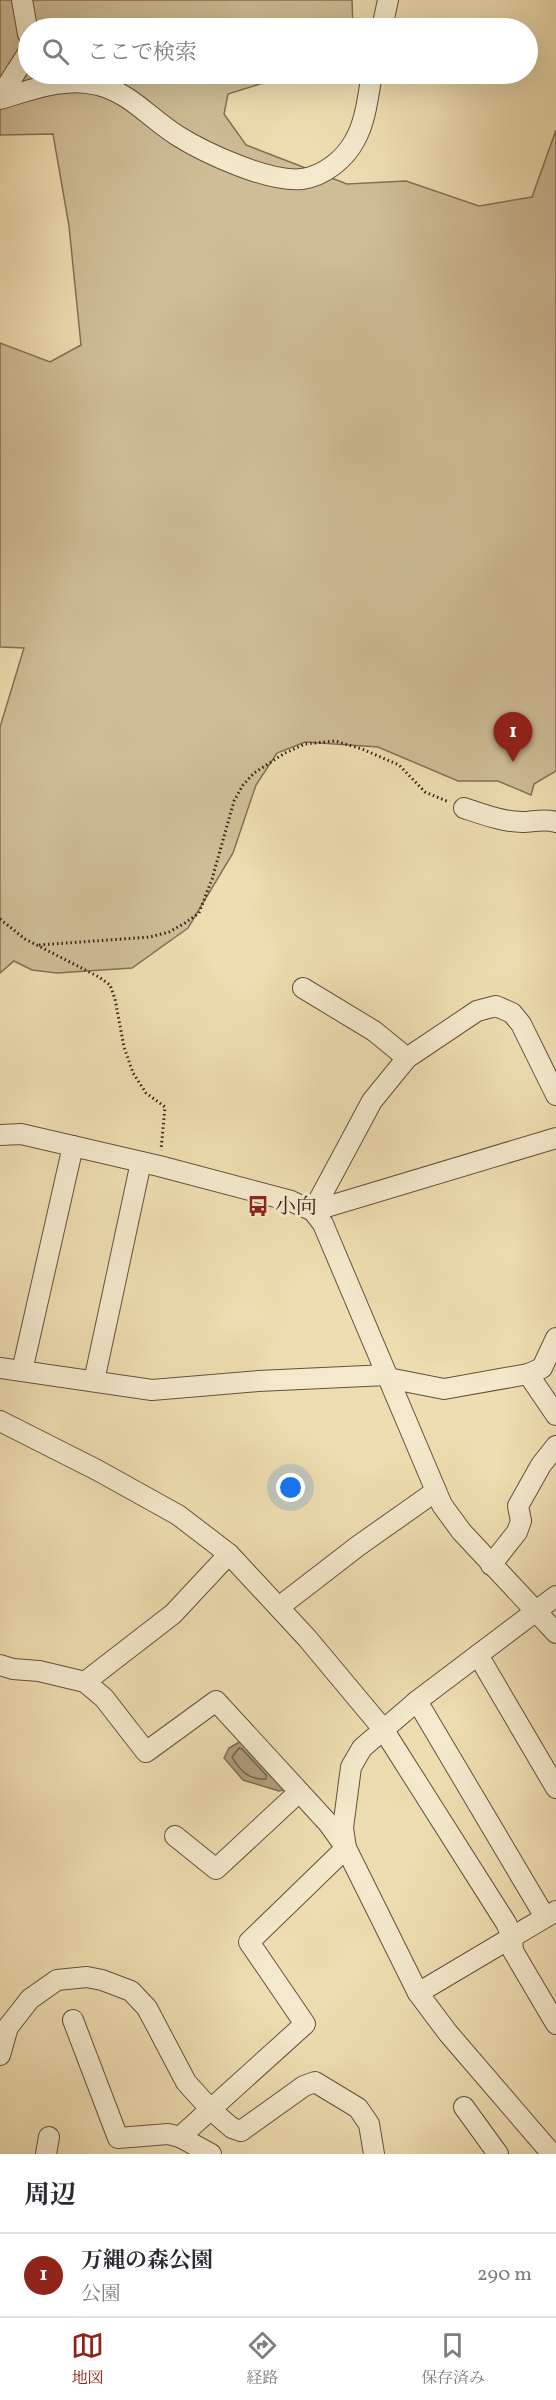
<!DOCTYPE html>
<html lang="ja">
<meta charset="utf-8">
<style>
:root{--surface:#fff;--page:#f2f2f3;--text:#2b2b33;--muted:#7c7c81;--line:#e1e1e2;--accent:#8f2418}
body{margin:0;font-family:Vollkorn,"Noto Serif JP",serif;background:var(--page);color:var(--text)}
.you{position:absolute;left:291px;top:1488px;width:21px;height:21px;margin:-15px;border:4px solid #fff;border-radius:50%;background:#1a73e8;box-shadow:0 0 0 9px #1a73e833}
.badge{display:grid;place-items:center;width:39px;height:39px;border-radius:50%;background:var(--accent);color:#fff;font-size:20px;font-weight:700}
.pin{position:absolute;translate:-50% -50px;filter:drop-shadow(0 2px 3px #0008)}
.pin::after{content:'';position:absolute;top:32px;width:21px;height:18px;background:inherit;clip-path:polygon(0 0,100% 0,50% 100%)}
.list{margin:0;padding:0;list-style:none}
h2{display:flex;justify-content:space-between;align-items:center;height:78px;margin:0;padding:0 24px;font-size:26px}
h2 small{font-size:20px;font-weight:400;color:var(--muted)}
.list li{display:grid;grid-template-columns:39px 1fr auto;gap:18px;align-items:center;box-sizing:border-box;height:84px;padding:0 24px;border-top:2px solid var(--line)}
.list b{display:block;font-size:22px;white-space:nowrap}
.list p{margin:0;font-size:20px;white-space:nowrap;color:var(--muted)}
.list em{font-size:20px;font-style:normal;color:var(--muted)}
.icon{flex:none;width:33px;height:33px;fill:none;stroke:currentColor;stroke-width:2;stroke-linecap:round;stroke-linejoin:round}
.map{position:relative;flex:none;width:556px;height:2154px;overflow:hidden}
.search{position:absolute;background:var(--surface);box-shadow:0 6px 24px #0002;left:18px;right:18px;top:18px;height:66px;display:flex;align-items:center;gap:15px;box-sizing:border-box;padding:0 21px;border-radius:33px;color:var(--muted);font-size:22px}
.sheet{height:162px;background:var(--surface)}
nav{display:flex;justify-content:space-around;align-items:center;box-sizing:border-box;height:84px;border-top:2px solid var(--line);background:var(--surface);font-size:16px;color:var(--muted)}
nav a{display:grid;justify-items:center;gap:3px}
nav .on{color:var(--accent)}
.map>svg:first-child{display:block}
.green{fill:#cfbd96;stroke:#837057;stroke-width:1.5}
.water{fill:#b09d7c;stroke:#806c54;stroke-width:1.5}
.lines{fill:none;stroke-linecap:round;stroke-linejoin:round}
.shore{stroke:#74604a;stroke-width:1.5}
.minor-casing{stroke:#65513e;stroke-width:22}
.path{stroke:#372218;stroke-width:3;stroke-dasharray:1.5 3;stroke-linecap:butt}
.minor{stroke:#f4e9cc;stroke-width:20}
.labels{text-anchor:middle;stroke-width:6;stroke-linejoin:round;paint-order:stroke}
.poi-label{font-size:21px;fill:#372218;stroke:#f4e9cc;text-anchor:start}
</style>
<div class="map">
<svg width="556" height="2154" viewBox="0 0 556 2154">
<rect width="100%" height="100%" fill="#eeddb0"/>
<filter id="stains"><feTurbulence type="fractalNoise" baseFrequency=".00333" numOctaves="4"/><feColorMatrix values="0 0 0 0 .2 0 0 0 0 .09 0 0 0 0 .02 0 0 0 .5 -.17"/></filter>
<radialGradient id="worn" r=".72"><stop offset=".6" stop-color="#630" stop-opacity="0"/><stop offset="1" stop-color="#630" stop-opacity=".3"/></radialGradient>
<polygon class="green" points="0,0 352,0 353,28 28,28 28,74 292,74 228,94 224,114 246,145 347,184 406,181 479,206 532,197 556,130 556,771 534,784 531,795 498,781 458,781 378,747 305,742 277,753 256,785 233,853 188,928 132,968 57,973 32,970 14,961 0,973 0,727 24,648 0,647 0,343 50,362 81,345 69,226 53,134 0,135"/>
<polygon class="water" points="241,1741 284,1786 284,1790 279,1791 243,1780 224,1758 229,1748"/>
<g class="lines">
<path class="shore" d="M239 1748 242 1749 266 1775V1779C249 1780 240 1771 232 1757Z"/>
<defs>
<g id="minor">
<polyline points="22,0 28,34"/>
<polyline points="382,28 388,0"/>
<polyline points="0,97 28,53"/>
<path d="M0 99C31 90 66 76 98 85 131 93 150 119 178 136 205 153 270 183 302 179 324 176 345 159 355 140 366 121 368 95 372 74"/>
<path d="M464 808C482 814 503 822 522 822 534 822 544 818 556 822"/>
<polyline points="303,988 374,1031 407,1058"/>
<polyline points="0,1135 21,1134 159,1166 291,1201 313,1211 323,1224 442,1505 461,1531 556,1633"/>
<polyline points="313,1211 372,1101 407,1058 477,1011 496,1006 512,1013 521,1024 556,1095"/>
<polyline points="313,1211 556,1138"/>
<polyline points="0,1368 152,1390 258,1381 387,1375"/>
<polyline points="22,1371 73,1146"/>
<polyline points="528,1374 556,1415"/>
<polyline points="388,1378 444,1389 528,1374 542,1368 556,1338"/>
<polyline points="94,1381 141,1162"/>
<polyline points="0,1421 97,1470 178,1515 229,1554 307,1638 383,1729 506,1923 512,1936 513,1951 556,2024"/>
<polyline points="491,1565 517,1532 521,1521 518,1506 541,1465 556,1446"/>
<polyline points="279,1607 358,1546 436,1491"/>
<polyline points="478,1655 556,1788"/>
<polyline points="0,1665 13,1669 39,1671 85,1682 104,1698 146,1752 216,1701 328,1823 346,1848 249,1942 305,2024 180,2137 168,2134 118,2138 73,2020"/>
<polyline points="85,1682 173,1614 229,1554"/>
<polyline points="417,1701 545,1917"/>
<polyline points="175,1836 216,1869 299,1792"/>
<polyline points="418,1993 556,1911"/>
<polyline points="0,2055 8,2027 30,1999 57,1980 87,1977 102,1980 131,1991 147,2008 186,2082 211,2110 232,2128 241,2131 304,2086 315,2082 358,2108 369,2124 374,2154"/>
<polyline points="464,2107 498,2154"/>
<polyline points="180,2137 211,2154"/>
<polyline points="46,2154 49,2137"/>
<polyline points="552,2154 448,2033 418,1993 346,1848 343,1828 351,1767 362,1748 417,1701 556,1596"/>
</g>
</defs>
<use href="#minor" class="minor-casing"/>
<g class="path">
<polyline points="0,919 25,939 99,977 110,985 115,999 124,1047 133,1073 146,1093 165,1107 161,1150"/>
<polyline points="39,945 150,937 169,932 185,923 199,913 212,879 234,801 243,785 254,773 285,753 305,744 335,741 362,749 399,765 425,792 449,802"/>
</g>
<use href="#minor" class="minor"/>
</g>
<defs>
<symbol id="bus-bare" viewBox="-9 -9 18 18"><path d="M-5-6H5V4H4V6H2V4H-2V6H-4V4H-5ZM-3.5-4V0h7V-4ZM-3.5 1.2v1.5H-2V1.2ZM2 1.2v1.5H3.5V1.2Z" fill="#8f2418" stroke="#f4e9cc" stroke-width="2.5" paint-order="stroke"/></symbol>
</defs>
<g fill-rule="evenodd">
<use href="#bus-bare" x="243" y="1191" width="30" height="30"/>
</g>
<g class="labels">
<g class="poi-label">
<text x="275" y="1213">小向</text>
</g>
</g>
<rect width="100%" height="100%" filter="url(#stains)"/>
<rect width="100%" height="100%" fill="url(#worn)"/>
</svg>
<div class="you"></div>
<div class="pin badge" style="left:513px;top:762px">1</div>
<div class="search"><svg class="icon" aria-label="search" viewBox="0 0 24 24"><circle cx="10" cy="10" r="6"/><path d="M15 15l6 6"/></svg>ここで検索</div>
</div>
<section class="sheet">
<h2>周辺<small></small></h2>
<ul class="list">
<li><span class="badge">1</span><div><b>万縄の森公園</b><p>公園</p></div><em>290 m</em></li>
</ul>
</section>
<nav>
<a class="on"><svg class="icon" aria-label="map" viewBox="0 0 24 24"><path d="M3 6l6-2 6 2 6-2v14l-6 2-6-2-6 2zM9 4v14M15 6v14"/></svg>地図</a>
<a><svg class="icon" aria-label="directions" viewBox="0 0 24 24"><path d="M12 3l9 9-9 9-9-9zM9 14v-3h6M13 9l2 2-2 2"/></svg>経路</a>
<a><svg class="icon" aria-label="saved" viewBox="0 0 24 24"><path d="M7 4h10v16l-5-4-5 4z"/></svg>保存済み</a>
</nav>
